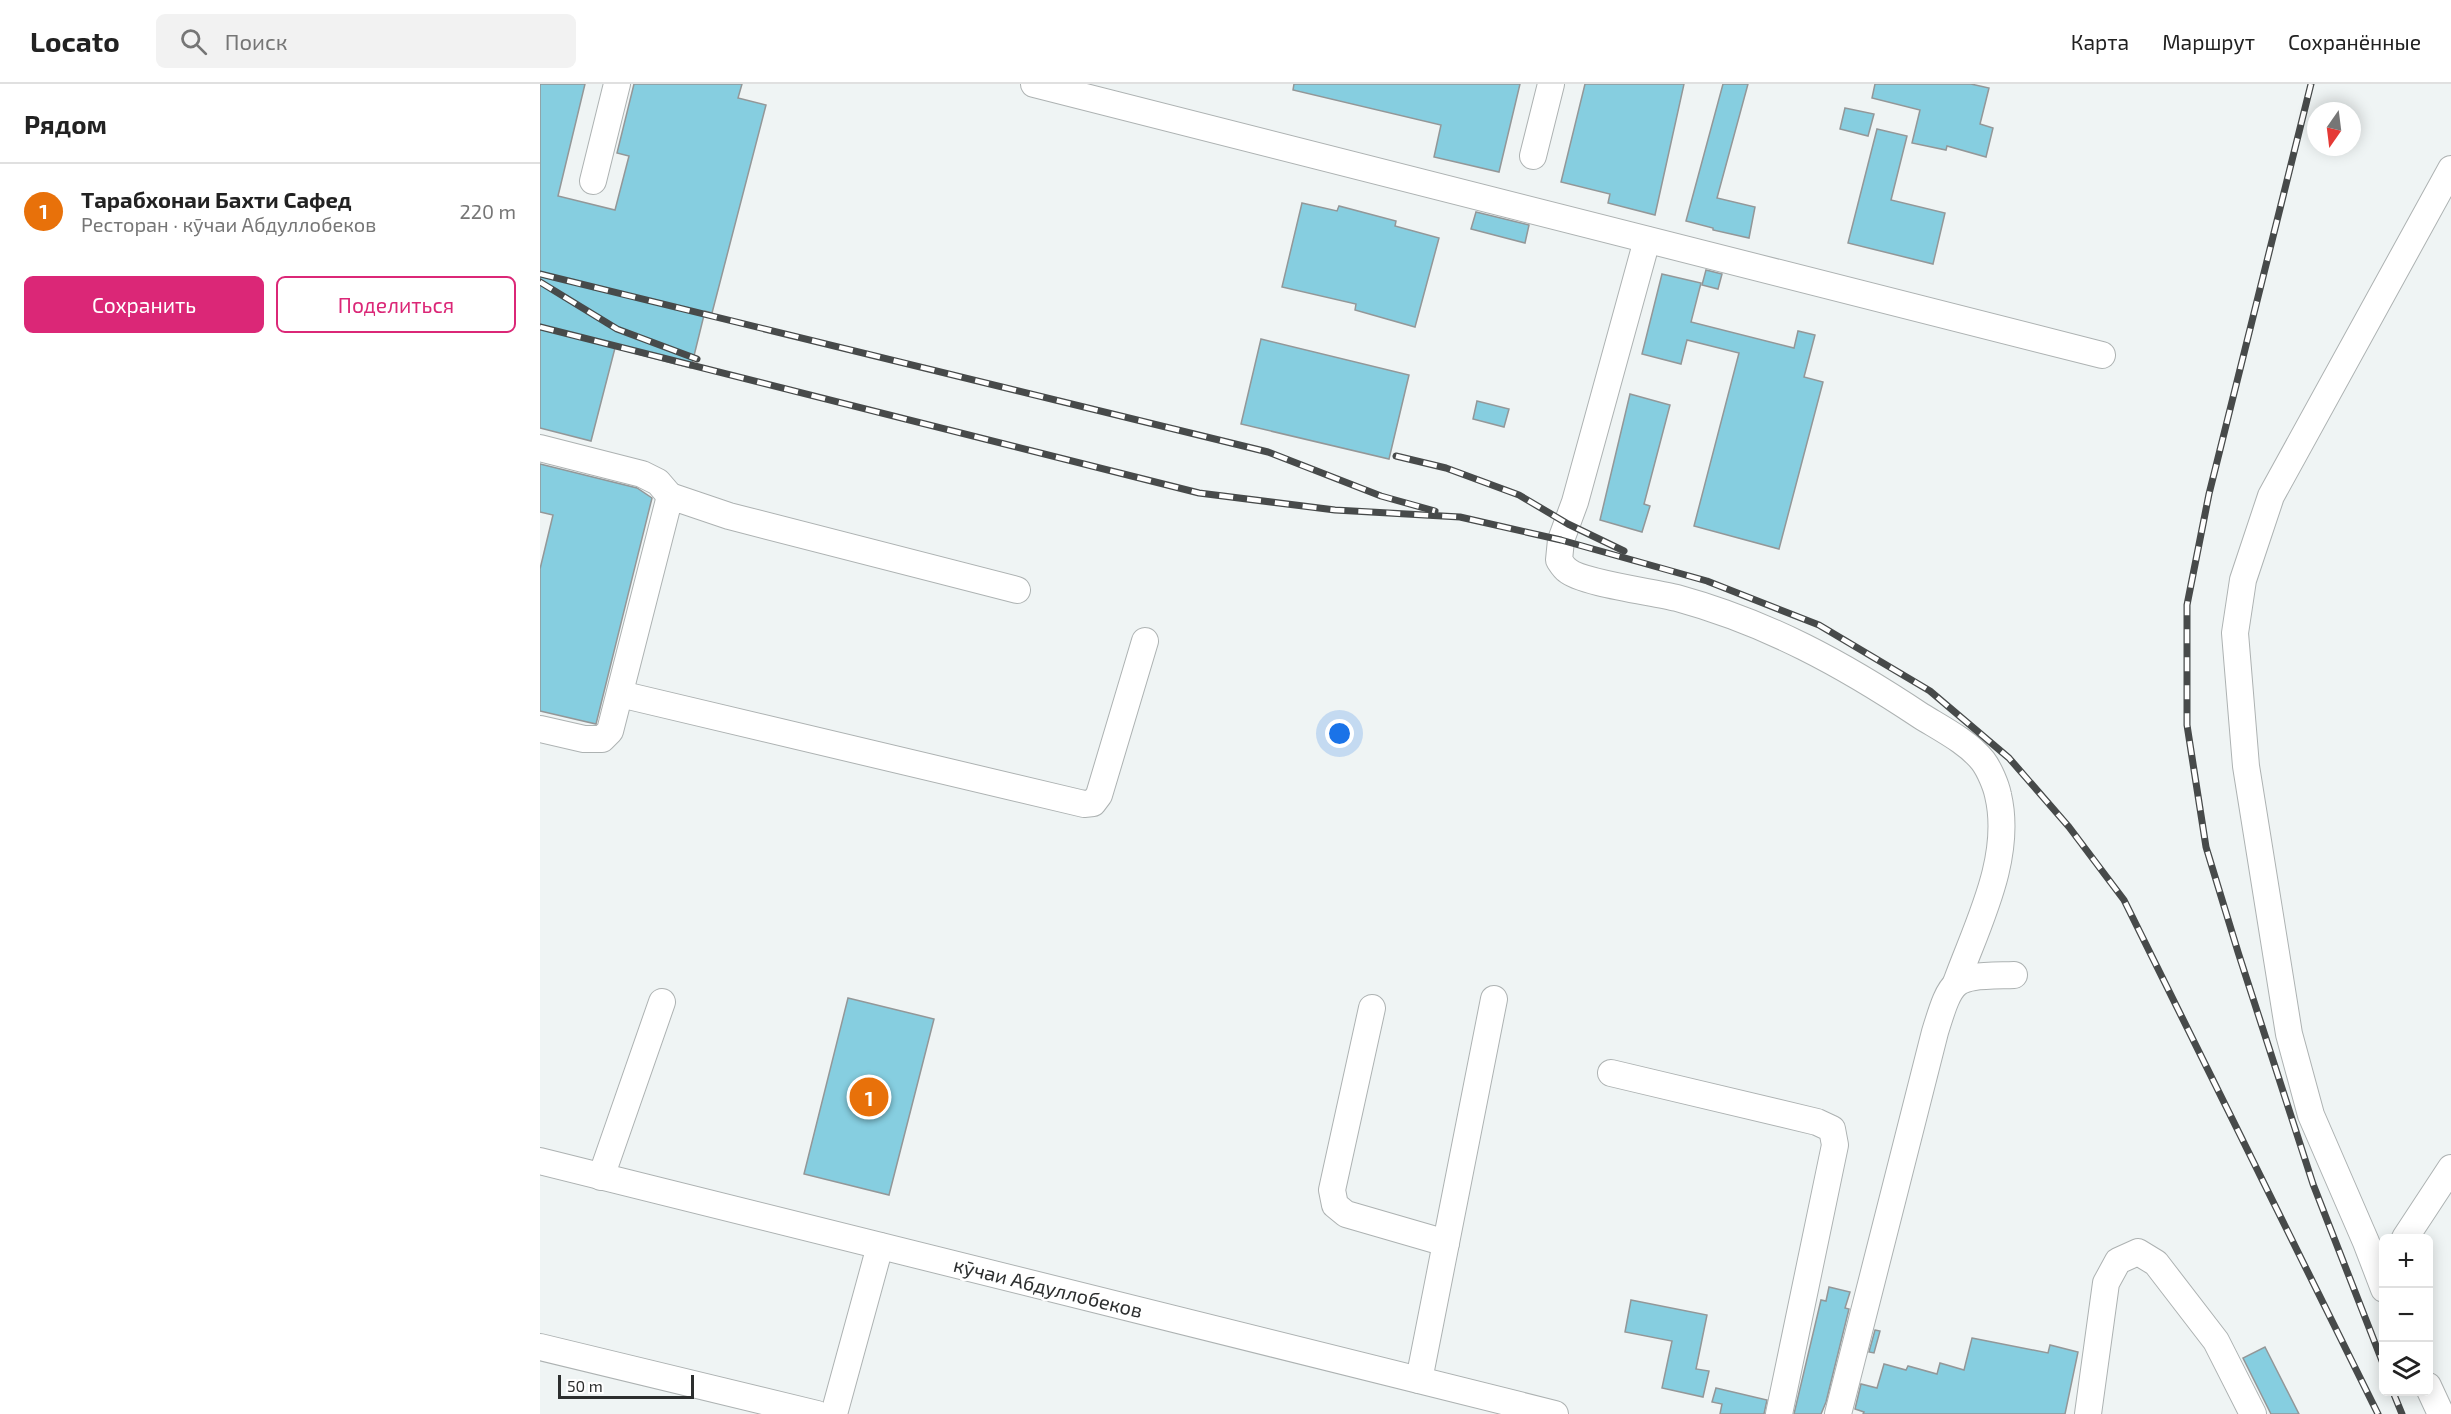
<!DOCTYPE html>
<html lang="ru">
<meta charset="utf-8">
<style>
:root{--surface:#fff;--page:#f2f2f2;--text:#222;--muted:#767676;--line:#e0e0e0;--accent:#db2777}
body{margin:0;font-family:"Exo 2",sans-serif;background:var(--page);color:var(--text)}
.controls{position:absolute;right:18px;bottom:18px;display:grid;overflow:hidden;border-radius:9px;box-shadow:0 3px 15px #0003}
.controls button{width:54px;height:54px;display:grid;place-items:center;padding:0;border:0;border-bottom:2px solid var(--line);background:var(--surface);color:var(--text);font:30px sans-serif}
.compass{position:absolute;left:1767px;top:18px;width:54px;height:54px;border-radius:50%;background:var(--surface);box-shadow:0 3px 15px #0003;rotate:194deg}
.scale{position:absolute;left:18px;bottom:15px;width:136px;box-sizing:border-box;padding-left:6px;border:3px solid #2c2e2e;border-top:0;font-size:16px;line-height:21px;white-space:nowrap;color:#2c2e2e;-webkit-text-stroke:4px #fff;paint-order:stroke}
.you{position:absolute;left:800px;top:650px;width:21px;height:21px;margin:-15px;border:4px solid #fff;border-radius:50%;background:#1a73e8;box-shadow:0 0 0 9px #1a73e833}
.badge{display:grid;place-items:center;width:39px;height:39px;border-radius:50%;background:var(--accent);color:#fff;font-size:20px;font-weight:700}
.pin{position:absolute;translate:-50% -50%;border:3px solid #fff;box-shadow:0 2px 6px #0006}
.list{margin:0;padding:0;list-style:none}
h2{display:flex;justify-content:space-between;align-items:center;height:78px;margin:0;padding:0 24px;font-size:26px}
h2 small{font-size:20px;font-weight:400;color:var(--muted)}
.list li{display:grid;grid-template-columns:39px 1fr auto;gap:18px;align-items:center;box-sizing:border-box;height:96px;padding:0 24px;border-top:2px solid var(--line)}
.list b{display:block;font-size:22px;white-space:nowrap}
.list p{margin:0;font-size:20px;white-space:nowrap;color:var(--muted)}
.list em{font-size:20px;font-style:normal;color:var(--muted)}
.actions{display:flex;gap:12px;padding:18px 24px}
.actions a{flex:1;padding:14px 0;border:2px solid var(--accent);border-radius:9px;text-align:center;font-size:21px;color:var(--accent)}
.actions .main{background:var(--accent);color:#fff}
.icon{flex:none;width:33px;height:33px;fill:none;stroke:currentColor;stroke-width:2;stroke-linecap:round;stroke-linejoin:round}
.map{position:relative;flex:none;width:1911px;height:1330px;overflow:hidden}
header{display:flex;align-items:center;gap:36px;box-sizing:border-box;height:84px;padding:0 30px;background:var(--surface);border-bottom:2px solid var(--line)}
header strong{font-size:28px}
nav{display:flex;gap:33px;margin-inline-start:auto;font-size:21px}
.search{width:420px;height:54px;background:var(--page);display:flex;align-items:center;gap:15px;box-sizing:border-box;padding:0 21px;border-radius:9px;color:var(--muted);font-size:22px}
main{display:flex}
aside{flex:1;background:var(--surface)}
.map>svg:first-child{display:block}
.building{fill:#86cee0;stroke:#939798;stroke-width:1.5}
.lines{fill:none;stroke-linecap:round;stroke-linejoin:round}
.minor-casing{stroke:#adb2b2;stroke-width:28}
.minor{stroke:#fff;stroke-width:26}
.rail-casing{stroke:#474a4a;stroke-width:7}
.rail{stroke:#fff;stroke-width:4.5;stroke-dasharray:14;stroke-linecap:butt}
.labels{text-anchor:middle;stroke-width:5;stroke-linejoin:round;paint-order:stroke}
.street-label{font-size:20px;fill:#2c2e2e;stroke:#fff}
</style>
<header>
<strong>Locato</strong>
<div class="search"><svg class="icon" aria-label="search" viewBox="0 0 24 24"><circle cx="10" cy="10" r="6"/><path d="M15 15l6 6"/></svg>Поиск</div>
<nav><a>Карта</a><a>Маршрут</a><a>Сохранённые</a></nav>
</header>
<main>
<aside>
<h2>Рядом<small></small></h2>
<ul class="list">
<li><span class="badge" style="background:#e8710a">1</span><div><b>Тарабхонаи Бахти Сафед</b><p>Ресторан · кӯчаи Абдуллобеков</p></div><em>220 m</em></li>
</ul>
<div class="actions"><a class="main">Сохранить</a><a>Поделиться</a></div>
</aside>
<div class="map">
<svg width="1911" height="1330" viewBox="0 0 1911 1330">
<rect width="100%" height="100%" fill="#eff4f4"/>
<g class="building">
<polygon points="0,0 45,0 18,112 75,126 89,72 77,69 94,0 202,0 198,14 226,21 172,229 165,227 151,284 75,264 51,357 0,344"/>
<polygon points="754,0 980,0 959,88 894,73 901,41 753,6"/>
<polygon points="1045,0 1144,0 1115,131 1068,119 1070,110 1021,98"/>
<polygon points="1183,0 1208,0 1177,114 1215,123 1209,154 1173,146 1173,144 1146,137"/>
<polygon points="1335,0 1431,0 1449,4 1440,40 1453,44 1446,73 1407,62 1406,66 1372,59 1380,26 1332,14"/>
<polygon points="1305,24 1334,30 1328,52 1300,45"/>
<polygon points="1337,45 1367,52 1351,116 1405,129 1393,180 1308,159"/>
<polygon points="762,119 797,127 799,122 856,137 855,142 899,154 875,243 815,226 816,220 742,203"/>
<polygon points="936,128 989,141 985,159 931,145"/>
<polygon points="1166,186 1182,190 1178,205 1162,201"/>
<polygon points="1122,190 1161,199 1151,238 1254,264 1258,247 1275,251 1264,293 1283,298 1239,465 1154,442 1199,269 1147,256 1141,280 1102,270"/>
<polygon points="721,255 869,291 849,375 701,340"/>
<polygon points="1090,310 1130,321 1104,420 1110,422 1102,448 1060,436"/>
<polygon points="937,317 969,325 964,343 933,335"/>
<polygon points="0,380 97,404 112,414 56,640 0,627 0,485 13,431 0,428"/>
<polygon points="308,914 394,935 349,1111 264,1090"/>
<polygon points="1289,1203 1310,1208 1305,1224 1309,1225 1306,1237 1286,1318 1281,1330 1254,1330 1281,1216 1286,1217"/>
<polygon points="1091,1216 1167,1231 1156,1285 1169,1287 1163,1313 1122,1304 1132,1257 1085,1248"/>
<polygon points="1335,1246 1340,1247 1334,1269 1329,1268"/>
<polygon points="1432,1254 1508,1269 1510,1261 1538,1268 1525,1330 1323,1330 1324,1328 1315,1325 1321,1300 1337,1304 1344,1280 1366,1286 1368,1282 1397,1290 1400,1279 1424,1286"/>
<polygon points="1725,1263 1759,1330 1731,1330 1703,1274"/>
<polygon points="1176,1304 1227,1316 1224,1330 1180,1330 1182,1320 1172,1318"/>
</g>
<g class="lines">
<defs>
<g id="minor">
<polyline points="494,0 1562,271"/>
<polyline points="993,72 1011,0"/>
<polyline points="53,97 77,0"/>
<path d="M1107 156 1035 418 1021 456 1019 476C1021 479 1024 484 1027 486 1041 499 1114 508 1137 514 1228 539 1303 580 1381 632 1402 645 1428 658 1443 677 1449 685 1456 701 1458 711 1473 774 1437 841 1416 899"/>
<polyline points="0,364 102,390 118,398 130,412"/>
<polyline points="80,610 544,720 553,719 559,711 605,557"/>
<polyline points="0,645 44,655 62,655 70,647 130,412 189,432 477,506"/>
<polyline points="832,924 792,1106 795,1121 806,1130 906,1159"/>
<polyline points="1071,989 1277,1038 1292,1045 1295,1061 1239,1330"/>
<polyline points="0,1077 1015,1330"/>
<polyline points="61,1093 122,918"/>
<polyline points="1865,1154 1911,1084"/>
<polyline points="1844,1205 1826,1158 1771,1031 1749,950 1706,682 1695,549 1703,496 1731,412 1911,85"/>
<polyline points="0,1263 277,1330"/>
<polyline points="879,1296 954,915"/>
<polyline points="1888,1302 1901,1330"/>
<polyline points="294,1330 340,1162"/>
<path d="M1298 1330 1395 948C1413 889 1414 893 1474 891"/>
<polyline points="1548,1330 1566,1199 1578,1177 1598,1168 1616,1179 1676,1257 1713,1330"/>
</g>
</defs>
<use href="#minor" class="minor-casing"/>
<use href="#minor" class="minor"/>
<defs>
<g id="rail">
<polyline points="1771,0 1669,410 1647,521 1647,641 1666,763 1698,868 1773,1100 1844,1282"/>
<polyline points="0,190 728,368 841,412 895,427"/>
<polyline points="0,198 77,245 157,275"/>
<polyline points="0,243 659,409 795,426 920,433 1021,456 1167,497 1279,541 1390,607 1469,674 1529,743 1584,816 1838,1330"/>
<polyline points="856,372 906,384 979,411 1028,440 1084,467"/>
<polyline points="1853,1308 1862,1330"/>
</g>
</defs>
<use href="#rail" class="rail-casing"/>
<use href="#rail" class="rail"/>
</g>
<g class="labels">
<g class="street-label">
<text transform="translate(508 1204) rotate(14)" y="7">кӯчаи Абдуллобеков</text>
</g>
</g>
</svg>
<div class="controls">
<button>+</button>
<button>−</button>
<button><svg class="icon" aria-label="layers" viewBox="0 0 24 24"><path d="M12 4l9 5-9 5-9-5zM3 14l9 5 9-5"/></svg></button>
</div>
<svg class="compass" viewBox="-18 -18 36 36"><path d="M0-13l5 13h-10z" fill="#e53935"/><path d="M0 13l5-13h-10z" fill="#767676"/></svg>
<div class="scale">50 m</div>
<div class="you"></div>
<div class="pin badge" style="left:329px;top:1013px;background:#e8710a">1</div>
</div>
</main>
